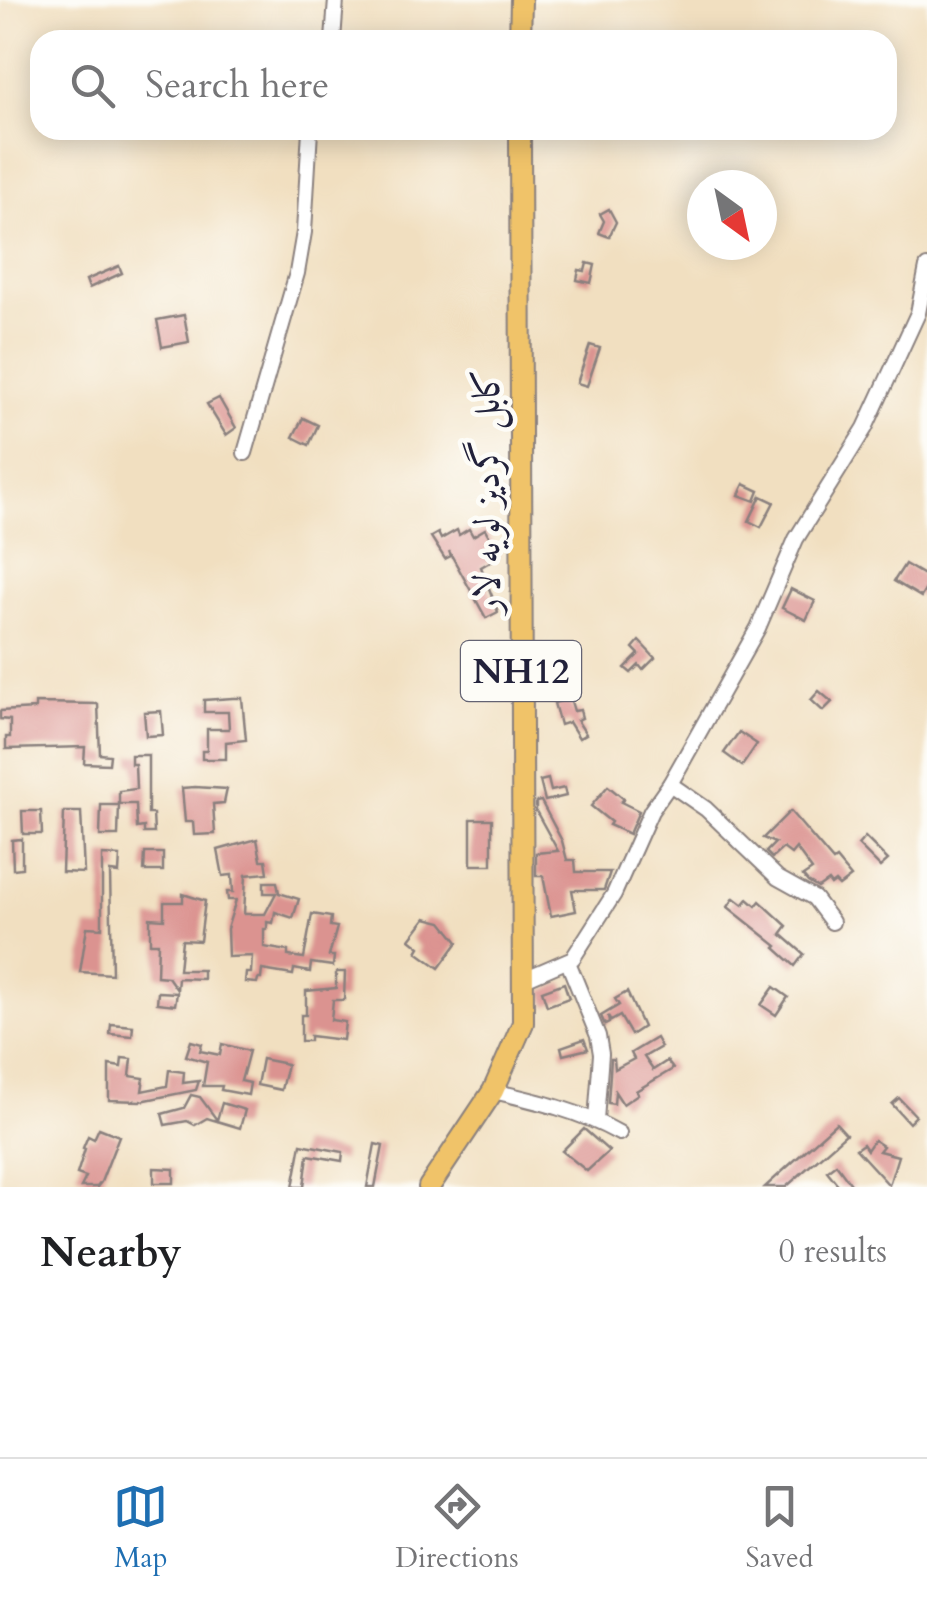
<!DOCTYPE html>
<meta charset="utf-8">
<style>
:root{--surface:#fff;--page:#f2f2f2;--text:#202124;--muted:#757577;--line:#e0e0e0;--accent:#1f6fb2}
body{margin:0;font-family:Cardo,Amiri,serif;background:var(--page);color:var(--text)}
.compass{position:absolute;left:687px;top:170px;width:90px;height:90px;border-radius:50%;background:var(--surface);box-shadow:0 5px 25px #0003;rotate:147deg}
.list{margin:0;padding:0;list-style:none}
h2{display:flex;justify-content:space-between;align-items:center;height:130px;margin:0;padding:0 40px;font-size:42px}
h2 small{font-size:32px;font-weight:400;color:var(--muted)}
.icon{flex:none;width:55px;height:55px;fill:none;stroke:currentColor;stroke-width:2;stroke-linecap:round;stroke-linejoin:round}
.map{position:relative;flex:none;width:927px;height:1187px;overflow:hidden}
.search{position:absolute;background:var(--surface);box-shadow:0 5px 25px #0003;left:30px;right:30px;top:30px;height:110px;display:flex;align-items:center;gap:25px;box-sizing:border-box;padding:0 35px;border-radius:30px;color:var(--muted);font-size:38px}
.sheet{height:270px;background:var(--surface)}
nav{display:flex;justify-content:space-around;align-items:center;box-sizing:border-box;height:140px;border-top:2px solid var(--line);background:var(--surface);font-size:28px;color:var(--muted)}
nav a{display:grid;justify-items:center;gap:5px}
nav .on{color:var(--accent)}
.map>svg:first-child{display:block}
.building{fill:#db9390}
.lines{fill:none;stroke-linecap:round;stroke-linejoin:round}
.minor-casing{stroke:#8a807e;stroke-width:18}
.highway-casing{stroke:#8a807e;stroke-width:24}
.minor{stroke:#fff;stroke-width:14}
.highway{stroke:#f0c369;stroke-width:20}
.labels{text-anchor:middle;stroke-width:9;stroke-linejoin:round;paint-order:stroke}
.shield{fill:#fdfcf7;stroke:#646373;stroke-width:2.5}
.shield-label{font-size:35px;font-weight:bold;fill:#22223b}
.street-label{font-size:38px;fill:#22223b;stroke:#fdfcf7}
</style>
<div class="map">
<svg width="927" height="1187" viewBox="0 0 927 1187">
<rect width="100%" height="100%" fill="#fdfcf7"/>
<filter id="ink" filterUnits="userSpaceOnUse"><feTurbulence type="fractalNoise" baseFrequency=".01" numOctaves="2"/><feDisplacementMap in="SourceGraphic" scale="20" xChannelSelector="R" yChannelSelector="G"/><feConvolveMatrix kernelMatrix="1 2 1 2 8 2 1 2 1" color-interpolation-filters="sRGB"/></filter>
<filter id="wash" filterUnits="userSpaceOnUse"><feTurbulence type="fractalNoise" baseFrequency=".0048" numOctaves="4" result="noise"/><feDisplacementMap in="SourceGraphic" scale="40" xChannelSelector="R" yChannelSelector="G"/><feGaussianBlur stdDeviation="2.25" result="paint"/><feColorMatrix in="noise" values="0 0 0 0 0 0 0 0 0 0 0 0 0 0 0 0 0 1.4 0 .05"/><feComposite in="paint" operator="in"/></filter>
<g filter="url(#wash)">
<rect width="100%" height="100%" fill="#f1dfc0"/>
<g id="blocks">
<g class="building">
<polygon points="609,209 616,222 609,237 599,233 604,221 600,214"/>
<polygon points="587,263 595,265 591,283 577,280 579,270 585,271"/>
<polygon points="119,266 122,273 89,288 86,280"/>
<polygon points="184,315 189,342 162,347 157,320"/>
<polygon points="590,345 600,348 587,386 577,383"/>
<polygon points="219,398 236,428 226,435 207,404"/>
<polygon points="303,418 318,425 309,445 293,437"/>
<polygon points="744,484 759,491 755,501 739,495"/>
<polygon points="761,496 774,502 761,527 749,521"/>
<polygon points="469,529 473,536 485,529 500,556 481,567 498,612 486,618 449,551 451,556 445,559 431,537 438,533 441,539 457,530 459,535"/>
<polygon points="905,564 927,577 927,587 921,597 894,581"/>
<polygon points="791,589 815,601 806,620 782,608"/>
<polygon points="639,641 655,658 643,670 639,665 631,673 625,668 639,654 633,648"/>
<polygon points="556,668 560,680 543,686 539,674"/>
<polygon points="819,691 832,702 823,711 811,700"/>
<polygon points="233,698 242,698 246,740 226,742 226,759 202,759 202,751 207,751 207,729 229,729 228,712 204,712 204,700"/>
<polygon points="570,698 574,711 580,710 582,718 577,720 586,734 579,738 569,722 560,725 554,703"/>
<polygon points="35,703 98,704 100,754 110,755 109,764 84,763 85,747 6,749 6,737 10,737 10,720 0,719 0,711 35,709"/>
<polygon points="161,711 163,735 146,736 144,712"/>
<polygon points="739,732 757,744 742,766 724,753"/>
<polygon points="131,755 148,755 148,814 153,814 154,833 144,833 144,827 137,828 136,804 119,804 119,791 136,789 135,764 131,764"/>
<polygon points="548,779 551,791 564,788 566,796 545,801 540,781"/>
<polygon points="608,786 624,799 621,802 639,811 629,834 609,825 611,822 591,806"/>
<polygon points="195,787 227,789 224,803 213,804 215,834 194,835 193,822 185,822 182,788"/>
<polygon points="541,801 562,841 567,860 575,860 576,872 610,872 604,890 572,890 576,911 551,916 543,876 536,876 536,853 558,851 536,811 536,802"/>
<polygon points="101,805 119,805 118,836 100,836"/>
<polygon points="22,811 41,811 42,834 23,834"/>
<polygon points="790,811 833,861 836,859 851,877 839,886 835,882 831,885 828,881 818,888 808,882 803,876 812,870 796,848 791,854 783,848 772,858 766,852 775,843 763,838"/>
<polygon points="64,812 81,812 84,873 62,872"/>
<rect x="471" y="819" width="21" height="46"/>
<polygon points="865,837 888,860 880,867 858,845"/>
<polygon points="22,839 22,868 13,869 12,840"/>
<polygon points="257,839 261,860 266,860 268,873 246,875 244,914 265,914 276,893 264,893 264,882 277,882 279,893 299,899 293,918 275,912 273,923 267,922 267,929 264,929 264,947 288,951 288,956 304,958 312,914 331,917 330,926 337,927 329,956 334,956 333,966 311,963 310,972 294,969 293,975 262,970 261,979 258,979 257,983 245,982 246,973 251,973 252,956 228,957 227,929 236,900 228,900 227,892 233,892 232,875 223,876 218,850"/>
<polygon points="145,853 163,853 163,871 144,871"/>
<polygon points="102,855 120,856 119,873 110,872 112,974 80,972 87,927 102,928"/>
<polygon points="183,894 205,901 200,941 182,940 179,970 203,970 203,979 178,978 177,990 168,977 157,976 158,943 150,943 150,918 164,919 164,902 183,902"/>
<polygon points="734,898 743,905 748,899 756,906 760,901 787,926 781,934 804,954 795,966 775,948 777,946 728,907"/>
<polygon points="426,918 442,922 458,942 439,968 417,952 420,947 410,939"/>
<polygon points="336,972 345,972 344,1000 333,1000 331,1020 345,1022 343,1040 310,1036 310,1041 301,1041 301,1015 306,1015 306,991 336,988"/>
<polygon points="564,983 569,998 547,1006 542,991"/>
<polygon points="774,987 788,997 776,1015 761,1005"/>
<polygon points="158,992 177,993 175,1005 157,1003"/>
<polygon points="627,992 643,1027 631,1035 620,1016 611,1021 608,1016 609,1023 605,1025 601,1016 619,1005 615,999"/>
<polygon points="111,1024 133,1026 132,1036 110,1034"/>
<polygon points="656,1038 661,1047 644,1057 653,1070 667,1061 673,1069 636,1091 638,1094 623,1104 615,1092 614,1104 608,1103 611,1059 614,1059 615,1069 634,1059 631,1053"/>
<polygon points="584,1039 588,1049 563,1055 561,1047"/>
<polygon points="191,1041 202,1044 200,1051 220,1055 222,1044 249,1051 241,1081 250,1083 248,1095 221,1090 222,1086 203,1086 207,1062 186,1056"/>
<polygon points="122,1058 132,1059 130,1076 144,1078 142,1091 167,1086 169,1070 184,1072 183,1083 199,1081 196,1090 141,1101 109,1100 109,1065 121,1067"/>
<polygon points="262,1059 287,1064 281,1090 257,1085"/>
<polygon points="191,1095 200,1097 217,1120 222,1103 245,1110 240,1128 207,1118 195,1125 187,1121 165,1125 162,1114 184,1108"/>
<polygon points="899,1098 916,1116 909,1123 892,1104"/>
<polygon points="836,1123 846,1134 786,1187 765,1187"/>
<polygon points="99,1128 119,1136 101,1182 97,1187 81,1187 86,1177 77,1174 85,1149 83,1148 88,1136 94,1139"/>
<polygon points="584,1129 609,1151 587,1171 562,1151"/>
<polygon points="874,1140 883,1146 879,1151 898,1156 889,1185 856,1149 863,1144 867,1150"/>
<polygon points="301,1144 343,1152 342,1161 308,1155 304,1187 293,1187"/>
<polygon points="375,1144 383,1146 375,1187 367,1187"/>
<polygon points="836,1164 853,1187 840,1187 827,1171"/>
<polygon points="154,1168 174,1169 174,1183 154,1183"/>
</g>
</g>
</g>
<g filter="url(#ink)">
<use href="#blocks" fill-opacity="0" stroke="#8a807e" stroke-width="2.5"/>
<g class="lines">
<defs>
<g id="minor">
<polyline points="333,40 336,0"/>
<polyline points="245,453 297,273 304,232 310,130"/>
<polyline points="670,784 706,809 778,878 814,898 832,922"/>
<polyline points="568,962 598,1036 601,1054 596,1120"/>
<polyline points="522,980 573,958 614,894 651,811 670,784 758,628 796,539 865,428 918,313 927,267"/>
<path d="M493 1091C537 1101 580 1111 619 1133"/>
</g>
<g id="highway">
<polyline points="520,40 521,0"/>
<polyline points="429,1187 493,1091 523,1023 520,130"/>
</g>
</defs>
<use href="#minor" class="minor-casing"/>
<use href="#highway" class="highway-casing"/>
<use href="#minor" class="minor"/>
<use href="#highway" class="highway"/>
</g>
</g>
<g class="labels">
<rect class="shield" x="461" y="641" width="120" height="60" rx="8"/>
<g class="shield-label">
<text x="521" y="683">NH12</text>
</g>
<g class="street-label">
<text transform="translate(486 491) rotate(-90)" y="13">کابل گردیز لویه لار</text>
</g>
</g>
</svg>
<svg class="compass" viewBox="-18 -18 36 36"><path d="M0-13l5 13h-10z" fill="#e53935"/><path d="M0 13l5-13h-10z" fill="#757577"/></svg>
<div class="search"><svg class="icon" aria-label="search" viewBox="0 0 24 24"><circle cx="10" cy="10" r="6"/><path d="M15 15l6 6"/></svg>Search here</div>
</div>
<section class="sheet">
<h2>Nearby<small>0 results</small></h2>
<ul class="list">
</ul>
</section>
<nav>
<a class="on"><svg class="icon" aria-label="map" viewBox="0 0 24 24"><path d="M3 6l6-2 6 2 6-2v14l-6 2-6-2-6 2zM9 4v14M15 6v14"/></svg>Map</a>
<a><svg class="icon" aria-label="directions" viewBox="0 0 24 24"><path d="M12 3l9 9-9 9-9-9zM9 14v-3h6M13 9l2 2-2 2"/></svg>Directions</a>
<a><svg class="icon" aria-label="saved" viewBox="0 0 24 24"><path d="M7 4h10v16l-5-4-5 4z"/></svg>Saved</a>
</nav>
